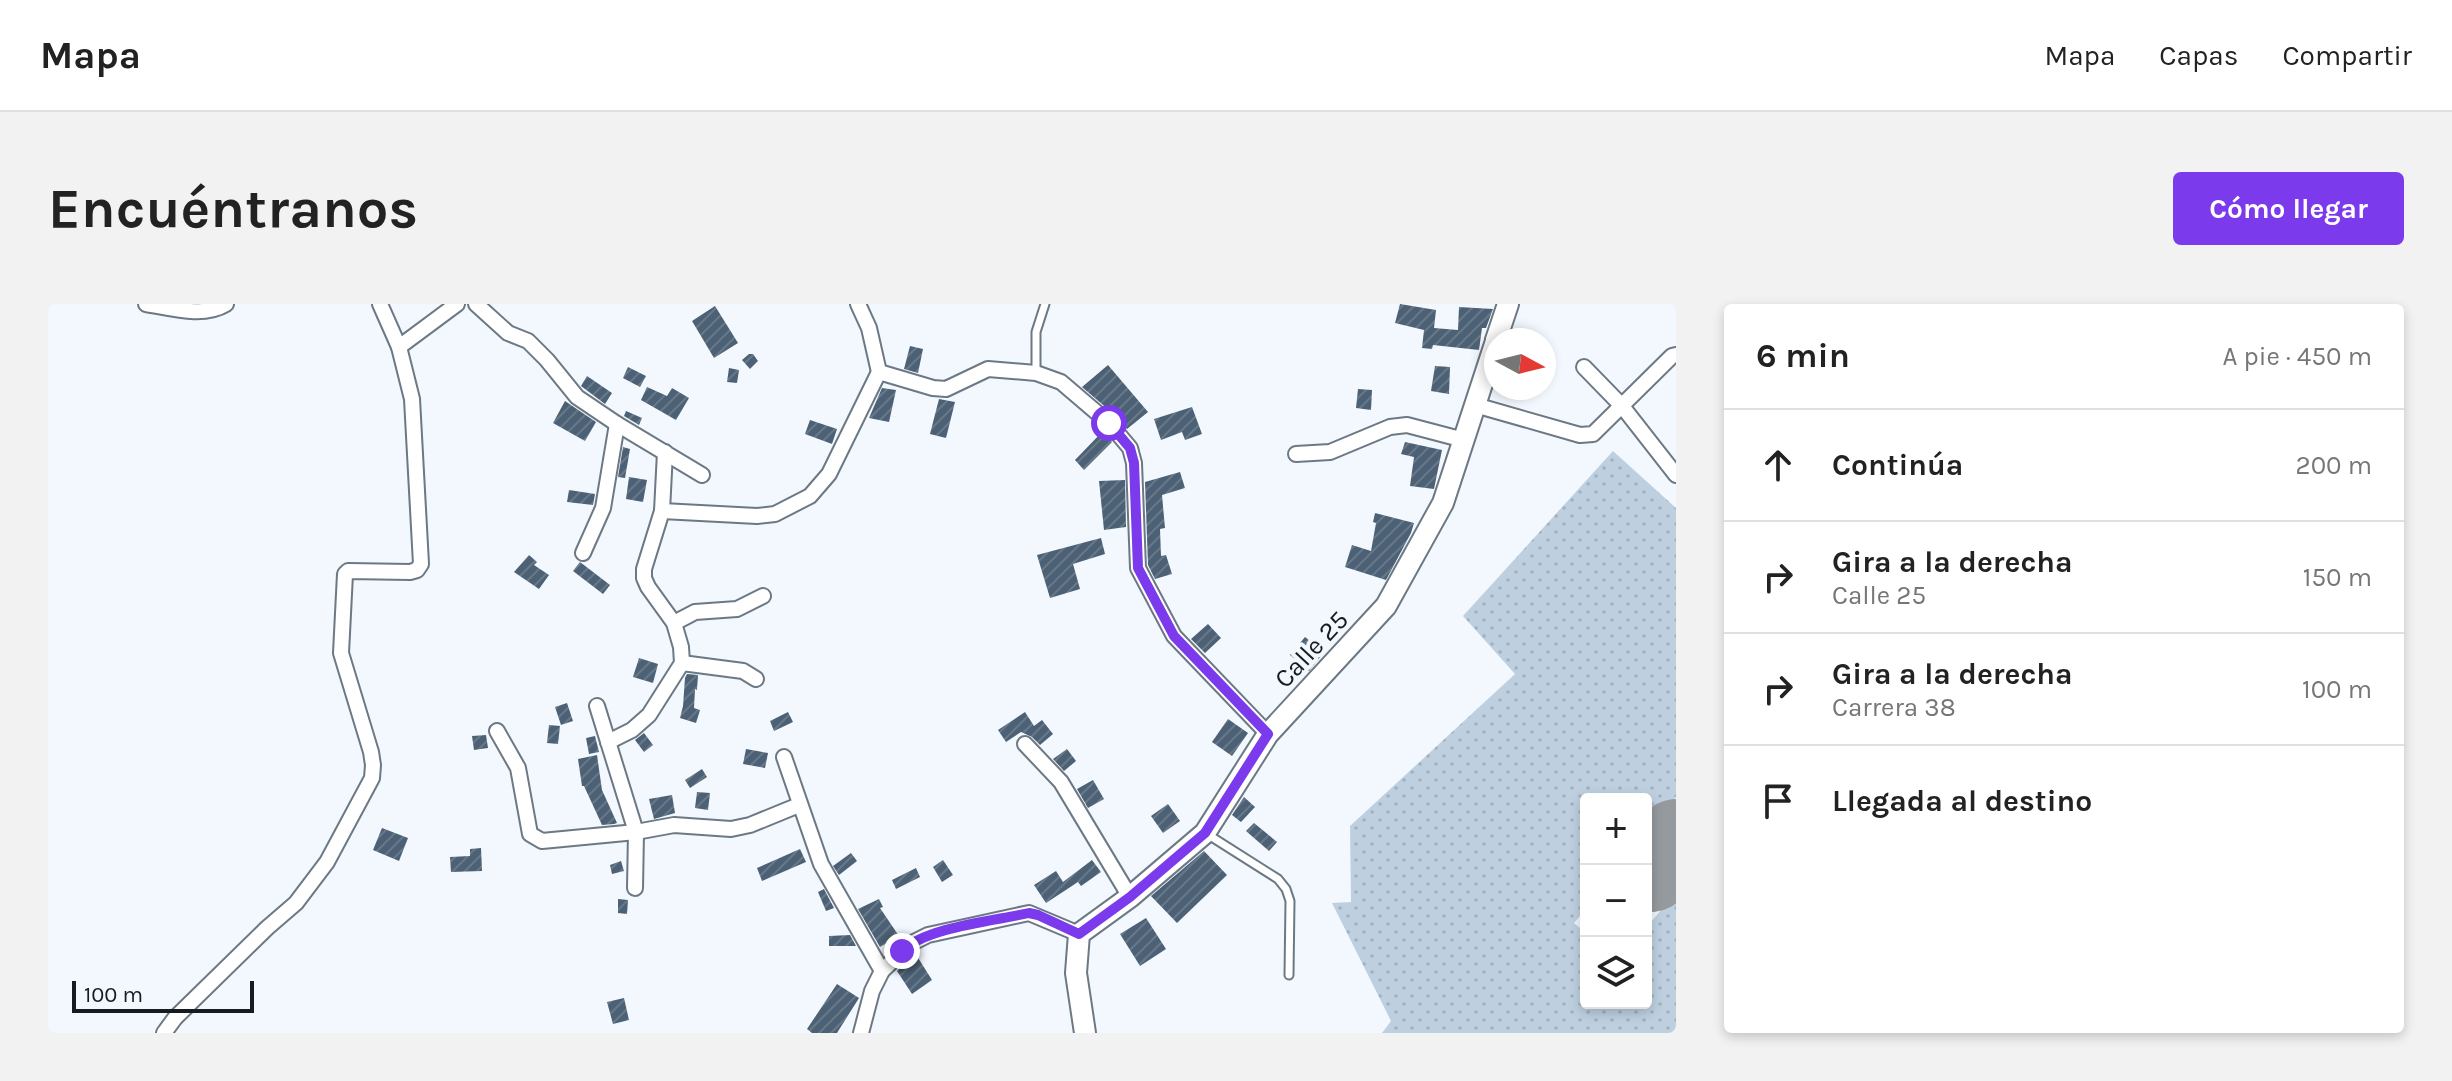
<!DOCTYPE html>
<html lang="es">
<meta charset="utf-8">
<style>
:root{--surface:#fff;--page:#f2f2f2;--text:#222;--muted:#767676;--line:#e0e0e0;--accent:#7c3aed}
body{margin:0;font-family:Karla,sans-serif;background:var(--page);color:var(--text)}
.controls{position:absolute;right:24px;bottom:24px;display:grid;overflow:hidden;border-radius:8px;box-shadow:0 4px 12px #0003}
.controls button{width:72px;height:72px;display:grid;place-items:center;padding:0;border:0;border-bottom:2px solid var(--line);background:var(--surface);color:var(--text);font:40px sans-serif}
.compass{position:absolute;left:1436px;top:24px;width:72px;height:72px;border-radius:50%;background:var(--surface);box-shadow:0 4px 12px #0003;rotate:97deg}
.scale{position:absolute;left:24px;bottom:20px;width:182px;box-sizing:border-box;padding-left:8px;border:4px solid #161b1f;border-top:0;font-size:22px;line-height:28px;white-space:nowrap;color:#161b1f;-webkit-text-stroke:6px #f2f8fd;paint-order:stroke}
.stop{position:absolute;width:24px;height:24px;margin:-18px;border:6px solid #7c3aed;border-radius:50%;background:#fff}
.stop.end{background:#7c3aed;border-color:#fff;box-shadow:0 2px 8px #0008}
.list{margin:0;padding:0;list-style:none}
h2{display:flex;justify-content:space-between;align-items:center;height:104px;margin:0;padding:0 32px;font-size:34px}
h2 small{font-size:26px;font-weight:400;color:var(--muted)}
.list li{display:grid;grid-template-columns:52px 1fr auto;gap:24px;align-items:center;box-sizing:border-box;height:112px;padding:0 32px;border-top:2px solid var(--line)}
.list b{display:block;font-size:30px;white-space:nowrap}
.list p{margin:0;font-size:26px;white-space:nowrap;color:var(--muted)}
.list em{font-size:26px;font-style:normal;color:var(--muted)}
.icon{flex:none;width:44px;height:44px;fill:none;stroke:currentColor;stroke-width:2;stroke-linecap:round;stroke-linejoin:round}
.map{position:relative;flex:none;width:1628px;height:729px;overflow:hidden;border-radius:8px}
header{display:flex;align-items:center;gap:48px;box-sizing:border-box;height:112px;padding:0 40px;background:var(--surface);border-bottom:2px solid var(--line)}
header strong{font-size:38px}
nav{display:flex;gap:44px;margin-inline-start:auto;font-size:28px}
.intro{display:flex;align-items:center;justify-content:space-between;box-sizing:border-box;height:192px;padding:0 48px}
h1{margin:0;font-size:56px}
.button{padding:20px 36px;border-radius:8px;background:var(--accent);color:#fff;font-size:28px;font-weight:700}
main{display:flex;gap:48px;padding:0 48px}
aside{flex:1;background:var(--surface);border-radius:8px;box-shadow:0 4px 12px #0003}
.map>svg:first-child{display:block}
.grass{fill:url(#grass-dots)}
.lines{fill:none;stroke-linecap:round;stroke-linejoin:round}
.runway{stroke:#949a9e;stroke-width:82}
.building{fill:url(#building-hatch)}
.lane-casing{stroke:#6c7984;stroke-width:11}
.street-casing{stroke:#6c7984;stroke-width:18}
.secondary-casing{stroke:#6c7984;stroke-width:24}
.lane{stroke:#fff;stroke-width:7}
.street{stroke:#fff;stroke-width:14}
.secondary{stroke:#fff;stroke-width:20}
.route{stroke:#7c3aed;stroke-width:10}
.labels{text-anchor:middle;stroke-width:8;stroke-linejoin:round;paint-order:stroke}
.street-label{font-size:26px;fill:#161b1f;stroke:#f2f8fd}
</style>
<header>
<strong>Mapa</strong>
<nav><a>Mapa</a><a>Capas</a><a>Compartir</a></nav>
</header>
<div class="intro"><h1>Encuéntranos</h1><a class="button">Cómo llegar</a></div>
<main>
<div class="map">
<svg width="1628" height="729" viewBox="0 0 1628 729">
<defs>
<pattern id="grass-dots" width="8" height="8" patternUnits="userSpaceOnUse" patternTransform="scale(2)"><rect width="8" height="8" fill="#bed0e0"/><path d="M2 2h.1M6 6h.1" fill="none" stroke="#a3b2c0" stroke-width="1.8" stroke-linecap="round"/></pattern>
<pattern id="building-hatch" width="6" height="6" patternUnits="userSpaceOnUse" patternTransform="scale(2)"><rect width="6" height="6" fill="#4c6175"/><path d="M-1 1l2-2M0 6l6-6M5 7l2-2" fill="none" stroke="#677887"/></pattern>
</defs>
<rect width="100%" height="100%" fill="#f2f8fd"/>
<polygon class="grass" points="1565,147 1628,204 1628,493 1598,530 1598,495 1538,495 1538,605 1526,619 1538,629 1538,699 1598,699 1598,624 1628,588 1628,729 1334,729 1343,717 1284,599 1303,598 1302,522 1467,370 1415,312"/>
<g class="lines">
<polyline class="runway" points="1603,567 1628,536"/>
</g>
<g class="building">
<polygon points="1352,0 1388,6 1386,24 1410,26 1411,3 1445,5 1438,24 1434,24 1431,46 1385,41 1384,45 1374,44 1376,26 1347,19"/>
<polygon points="667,2 690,39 666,54 644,17"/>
<polygon points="862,42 875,45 870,69 856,65"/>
<polygon points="701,50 705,50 710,57 702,65 694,56"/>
<polygon points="1060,61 1100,108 1079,125 1068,112 1034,83"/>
<polygon points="1387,62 1402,63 1401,90 1383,87"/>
<polygon points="580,63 598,72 592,83 575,74"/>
<polygon points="681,64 691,66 689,79 679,78"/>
<polygon points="539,72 564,89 557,100 533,82"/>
<polygon points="599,83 619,92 624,84 641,94 628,116 593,96"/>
<polygon points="834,84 848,86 841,118 821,114"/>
<polygon points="1310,85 1324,86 1323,106 1308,104"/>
<polygon points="891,95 907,98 898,134 882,130"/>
<polygon points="517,97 548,118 537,137 505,119"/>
<polygon points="1144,103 1154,130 1137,136 1134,128 1113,136 1106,115"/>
<polygon points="578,107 594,114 591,121 576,112"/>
<polygon points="762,116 789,125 784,140 757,130"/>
<polygon points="1055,127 1064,138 1036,166 1027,156"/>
<polygon points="1357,138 1394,146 1386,185 1362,182 1366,153 1353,150"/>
<polygon points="575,143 582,145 577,174 570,173"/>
<polygon points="1132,168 1137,184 1114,191 1117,224 1112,225 1113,252 1118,251 1124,270 1107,275 1100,261 1097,178"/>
<polygon points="581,173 599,176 595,198 578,195"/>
<polygon points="1077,176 1078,223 1056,226 1051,177"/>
<polygon points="521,186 547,190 545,201 519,198"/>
<polygon points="1327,209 1366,219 1363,229 1338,276 1297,263 1304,241 1323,247 1328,219 1325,218"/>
<polygon points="1053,234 1057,250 1025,260 1032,285 1002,294 989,251"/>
<polygon points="481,251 489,258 486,261 501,271 491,285 466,268"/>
<polygon points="532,258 562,281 555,290 525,267"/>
<polygon points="1160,320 1173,334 1157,349 1143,335"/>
<polygon points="1257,333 1276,348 1261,367 1242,351"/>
<polygon points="591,354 610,360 605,379 585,373"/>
<polygon points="639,370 650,371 649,386 647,385 646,404 652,406 648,419 632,414 635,402 637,374"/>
<polygon points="519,399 525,417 513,421 507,403"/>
<polygon points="740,408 745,418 726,427 722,417"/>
<polygon points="977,408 986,422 994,416 1005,430 992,441 984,433 973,428 958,438 950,426"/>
<polygon points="1180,415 1200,429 1184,452 1164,438"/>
<polygon points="501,421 512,422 510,440 499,439"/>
<polygon points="596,429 605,441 596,448 587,436"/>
<polygon points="438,431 440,444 426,446 424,432"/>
<polygon points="547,432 551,448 541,450 538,434"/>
<polygon points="698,445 720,449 717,464 695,460"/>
<polygon points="1019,445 1028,457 1016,467 1005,455"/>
<polygon points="549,451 554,486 569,519 566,520 554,521 536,482 534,482 530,455"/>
<polygon points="654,465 659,473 642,484 637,476"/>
<polygon points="1045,476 1056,495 1040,504 1029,485"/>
<polygon points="649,488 662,489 660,506 647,504"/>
<polygon points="624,491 627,509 606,515 601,495"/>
<polygon points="1196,493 1207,503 1193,518 1184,511"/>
<polygon points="1120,500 1132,517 1115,529 1103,512"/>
<polygon points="1206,519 1229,538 1221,547 1198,527"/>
<polygon points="334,524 360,534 351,557 325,546"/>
<polygon points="433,544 434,567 403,568 402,553 422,552 422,545"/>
<polygon points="752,545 758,558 714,577 709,564"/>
<polygon points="1156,547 1179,571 1129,619 1103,592"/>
<polygon points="803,549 809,557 791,571 785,562"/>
<polygon points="895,556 905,571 894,578 885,563"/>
<polygon points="1044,556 1053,568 1033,582 1030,578 998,599 986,581 1008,567 1015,578"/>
<polygon points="573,557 576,567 564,570 562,561"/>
<polygon points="868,564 872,573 848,585 844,576"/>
<polygon points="776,585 786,604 778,607 770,588"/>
<polygon points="570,595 580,596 579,610 570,609"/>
<polygon points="831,595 835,603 832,604 851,632 832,643 810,605"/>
<polygon points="1098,614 1118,645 1092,662 1072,630"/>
<polygon points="802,631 808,642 781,642 781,632"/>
<polygon points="867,649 884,676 864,690 849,667"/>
<polygon points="789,680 811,694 789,729 764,729 759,725"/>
<polygon points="576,694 581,716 565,720 559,698"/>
</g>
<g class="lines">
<defs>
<g id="lane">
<polyline points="988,69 988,28 997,0"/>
<polyline points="1159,530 1230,575 1238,585 1242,597 1241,671"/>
</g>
<g id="street">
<path d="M98 0C123 4 155 14 178 0"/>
<polyline points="428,0 460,29 480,37 499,56 529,93 569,120 654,171"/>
<polyline points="810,0 821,24 831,68 885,84 898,85 940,65 988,69 1013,78 1061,119 1082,144 1086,159 1090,264 1126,332 1220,430"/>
<polyline points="351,43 409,0"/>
<polyline points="1536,63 1574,102 1628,171"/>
<polyline points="1427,101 1532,131 1545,130 1624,52 1628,51"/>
<polyline points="1248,150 1282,148 1342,123 1359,121 1416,136"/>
<polyline points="614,207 709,212 727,210 762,192 781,170 831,68"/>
<polyline points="535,249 555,204 569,120"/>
<polyline points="626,319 647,308 689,305 715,292"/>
<polyline points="634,359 695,367 708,375"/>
<polyline points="549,402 588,528 587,584"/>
<polyline points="449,427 470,464 482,530 494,537 588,528 626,521 683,525 702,521 751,501"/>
<polyline points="560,438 584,426 601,411 634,359 633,343 626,319 600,283 596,274 596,265 614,207 617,148"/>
<polyline points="977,440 1013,478 1082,593"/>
<polyline points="736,453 773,560 834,667"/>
<polyline points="116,729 127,714 219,624 248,599 279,558 324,474 325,461 323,448 293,349 297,270 300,267 362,268 369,266 373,260 364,95 351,43 332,0"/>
<polyline points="813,729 824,687 834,667 862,640 880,631 981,609 1031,630"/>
</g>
<g id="secondary">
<polyline points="1448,36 1460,0"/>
<polyline points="1037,729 1028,669 1031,630 1082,593 1157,529 1220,430 1338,302 1395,199 1448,37"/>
</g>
</defs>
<use href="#lane" class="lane-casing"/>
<use href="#street" class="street-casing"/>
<use href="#secondary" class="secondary-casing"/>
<use href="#lane" class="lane"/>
<use href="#street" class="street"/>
<use href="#secondary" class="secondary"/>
</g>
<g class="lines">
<path class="route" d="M854 647C879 623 946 617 981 609L990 611 1031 630 1082 593 1157 529 1220 430 1126 332 1090 264 1086 159 1082 144 1061 119"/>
</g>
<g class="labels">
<g class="street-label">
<text transform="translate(1263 345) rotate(-47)" y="9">Calle 25</text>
</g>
</g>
</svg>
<div class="controls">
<button>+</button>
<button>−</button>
<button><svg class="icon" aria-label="layers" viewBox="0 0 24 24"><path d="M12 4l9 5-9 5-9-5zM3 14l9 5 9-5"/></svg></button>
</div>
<svg class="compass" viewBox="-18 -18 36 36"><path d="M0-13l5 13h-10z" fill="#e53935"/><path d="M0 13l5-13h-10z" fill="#767676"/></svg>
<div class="scale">100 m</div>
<div class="stop" style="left:1061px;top:119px"></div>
<div class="stop end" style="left:854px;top:647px"></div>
</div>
<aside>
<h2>6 min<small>A pie · 450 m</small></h2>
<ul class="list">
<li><svg class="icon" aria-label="ahead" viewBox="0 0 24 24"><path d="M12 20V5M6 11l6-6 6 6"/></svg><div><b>Continúa</b></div><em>200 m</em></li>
<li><svg class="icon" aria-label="right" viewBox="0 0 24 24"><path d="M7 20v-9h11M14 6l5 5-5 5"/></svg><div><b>Gira a la derecha</b><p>Calle 25</p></div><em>150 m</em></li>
<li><svg class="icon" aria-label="right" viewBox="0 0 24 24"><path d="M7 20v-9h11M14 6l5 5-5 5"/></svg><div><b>Gira a la derecha</b><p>Carrera 38</p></div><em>100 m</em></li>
<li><svg class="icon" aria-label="arrive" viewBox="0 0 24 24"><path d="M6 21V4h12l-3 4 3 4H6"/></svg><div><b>Llegada al destino</b></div></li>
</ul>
</aside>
</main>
